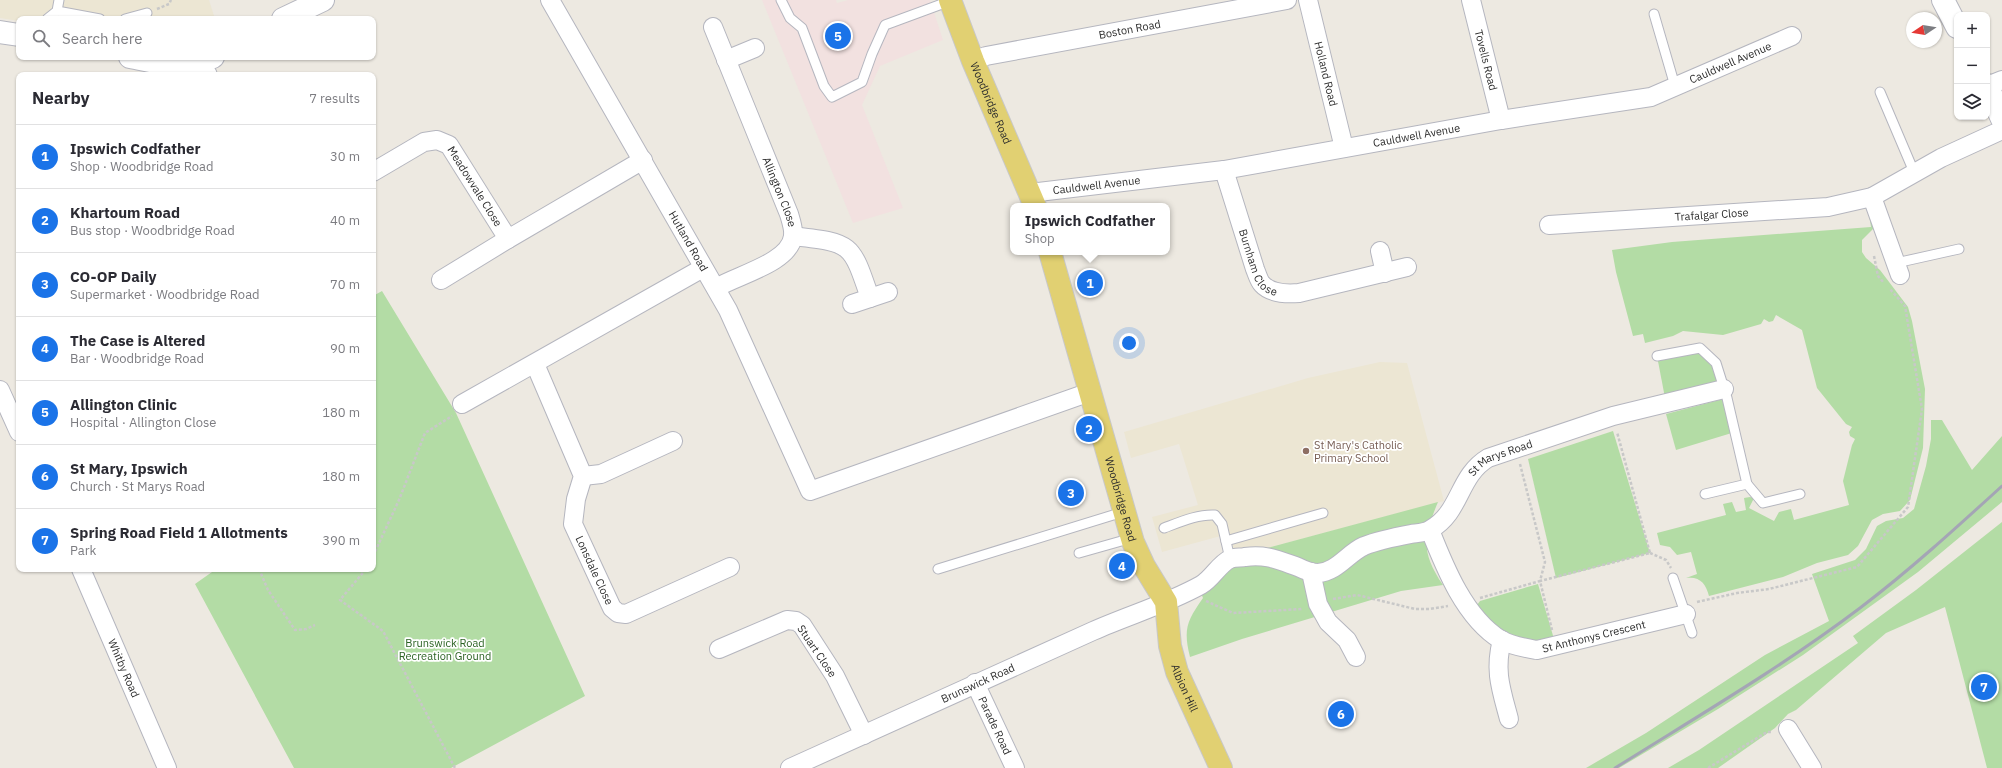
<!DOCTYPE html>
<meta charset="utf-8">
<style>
:root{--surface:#fff;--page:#f7f7f7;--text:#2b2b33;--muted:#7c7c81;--line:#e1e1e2;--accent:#1a73e8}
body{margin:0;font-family:"IBM Plex Sans",sans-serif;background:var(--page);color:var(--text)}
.controls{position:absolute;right:12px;top:12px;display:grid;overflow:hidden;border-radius:8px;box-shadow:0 1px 3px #0004}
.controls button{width:36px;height:36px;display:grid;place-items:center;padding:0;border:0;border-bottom:1px solid var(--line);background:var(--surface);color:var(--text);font:20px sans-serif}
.compass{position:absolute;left:1906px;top:12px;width:36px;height:36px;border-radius:50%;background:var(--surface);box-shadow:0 1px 3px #0004;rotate:258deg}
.you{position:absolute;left:1129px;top:343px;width:14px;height:14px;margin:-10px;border:3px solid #fff;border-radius:50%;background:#1a73e8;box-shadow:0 0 0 6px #1a73e833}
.badge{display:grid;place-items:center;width:26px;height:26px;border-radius:50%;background:var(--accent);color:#fff;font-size:13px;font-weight:700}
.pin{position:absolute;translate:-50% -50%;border:2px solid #fff;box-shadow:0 1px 4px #0006}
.popup{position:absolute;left:1010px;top:203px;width:160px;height:52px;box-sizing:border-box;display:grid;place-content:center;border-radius:8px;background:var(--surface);filter:drop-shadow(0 1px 3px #0005);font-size:13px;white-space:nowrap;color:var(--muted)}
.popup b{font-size:15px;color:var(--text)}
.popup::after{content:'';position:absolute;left:50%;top:100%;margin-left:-8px;border:8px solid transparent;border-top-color:var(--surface)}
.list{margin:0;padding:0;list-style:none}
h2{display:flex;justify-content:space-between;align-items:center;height:52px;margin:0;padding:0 16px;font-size:17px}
h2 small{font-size:13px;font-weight:400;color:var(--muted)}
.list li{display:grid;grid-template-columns:26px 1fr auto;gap:12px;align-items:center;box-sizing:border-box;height:64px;padding:0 16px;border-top:1px solid var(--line)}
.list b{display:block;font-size:15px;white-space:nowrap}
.list p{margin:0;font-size:13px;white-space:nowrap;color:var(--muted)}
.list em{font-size:13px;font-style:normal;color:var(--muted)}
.icon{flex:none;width:22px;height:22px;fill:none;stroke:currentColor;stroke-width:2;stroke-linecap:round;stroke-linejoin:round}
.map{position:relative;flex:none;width:2002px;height:768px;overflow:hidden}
.search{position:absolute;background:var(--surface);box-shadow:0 1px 3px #0004;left:16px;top:16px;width:360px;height:44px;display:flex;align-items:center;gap:10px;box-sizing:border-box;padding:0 14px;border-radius:8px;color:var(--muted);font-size:15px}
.panel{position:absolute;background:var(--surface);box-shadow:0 1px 3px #0004;left:16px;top:72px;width:360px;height:500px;border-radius:8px}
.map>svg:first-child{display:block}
.education{fill:#ece6d3}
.medical{fill:#f2e1e0}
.green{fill:#b3dca5}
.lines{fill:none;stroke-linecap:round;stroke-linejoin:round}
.service-casing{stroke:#b5b6bf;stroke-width:11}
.minor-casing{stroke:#b5b6bf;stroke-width:20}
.tertiary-casing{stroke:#b5b6bf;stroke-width:24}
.primary-casing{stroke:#c8c8c8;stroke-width:24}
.path{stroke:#c8c8c8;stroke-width:2.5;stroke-dasharray:3 2;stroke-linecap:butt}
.service{stroke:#fff;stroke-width:9}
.minor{stroke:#fff;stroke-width:18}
.tertiary{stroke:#fff;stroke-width:22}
.primary{stroke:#e1d072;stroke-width:22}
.rail{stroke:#a4a5b5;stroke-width:3}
.education-dot{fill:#8d6e63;stroke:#fff;stroke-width:1.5}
.labels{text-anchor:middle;stroke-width:3.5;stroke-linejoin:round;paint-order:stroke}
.street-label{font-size:11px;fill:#2d2d2d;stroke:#fff}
.education-label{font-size:11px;fill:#785e54;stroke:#fff;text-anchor:start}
.park-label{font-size:11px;fill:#2c6324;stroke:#fff}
</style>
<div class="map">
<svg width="2002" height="768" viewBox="0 0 2002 768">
<rect width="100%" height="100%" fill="#ede9e1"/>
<g class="education">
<polygon points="0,0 209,0 215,19 19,19 19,21 0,18"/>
<polygon points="1380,362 1407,363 1444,501 1260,550 1233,551 1228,534 1162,552 1152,517 1198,505 1179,444 1131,458 1124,432 1308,378"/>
</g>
<polygon class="medical" points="762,0 836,0 837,3 848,0 930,0 943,40 880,66 862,105 903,208 853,223"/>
<g class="green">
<path d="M1881 213 1884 218 1862 240V252L1866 258 1880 270 1908 307 1912 321 1925 389 1923 448 1910 500 1900 511 1883 514 1872 520 1858 546 1848 555 1817 563 1783 577 1709 596C1706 584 1700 576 1686 578L1697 574 1691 552 1677 555 1670 547 1660 545 1657 533 1726 515 1723 504 1732 502 1736 512 1746 510 1744 498 1750 497 1754 498 1749 508 1774 521 1779 512 1791 509 1794 520 1849 505 1843 481 1852 445 1855 439 1850 436 1849 432 1852 427 1846 424 1817 388 1802 330 1776 315 1773 321 1769 322 1764 319 1761 324 1723 335 1683 331 1673 336 1645 343 1643 334 1633 336 1616 272 1612 250 1672 242 1871 227 1869 214Z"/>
<polygon points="382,291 456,413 585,696 451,768 294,768 195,584 212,572 210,569 373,569 373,296"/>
<polygon points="1700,348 1716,363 1724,389 1666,403 1657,356"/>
<polygon points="1727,398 1735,432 1676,450 1666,414"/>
<polygon points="1931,420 1942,420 1972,470 2002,436 2002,502 1918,572 1803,655 1718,709 1619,768 1586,768 1646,733 1765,655 1829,621 1812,574 1855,560 1866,549 1877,526 1886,521 1903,518 1914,509 1926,466 1931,439"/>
<polygon points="1613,431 1650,553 1556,578 1528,459"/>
<path d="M1438 502C1423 538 1421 552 1443 585L1401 591 1242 639 1190 657C1183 629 1187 621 1203 598L1196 580 1260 550Z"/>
<polygon points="2002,522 2002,768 1987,768 1945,607 1886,633 1796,710 1788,714 1775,728 1718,768 1668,768 1699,750 1858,643 1853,636 1916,590"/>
<polygon points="1538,584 1556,646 1537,650 1472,612 1480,601"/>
</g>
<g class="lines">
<defs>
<g id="service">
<polyline points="781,0 790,18 802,28 824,86 832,97 862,82 872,54 885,25 950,1"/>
<polyline points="57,11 100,19"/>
<polyline points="1654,14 1675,86"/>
<polyline points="47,19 57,11 59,0"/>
<polyline points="125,19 147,13"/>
<polyline points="1880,92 1914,172"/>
<polyline points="1896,263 1959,249"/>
<polyline points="1657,356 1700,348 1716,363 1727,398 1747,484 1705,494"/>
<polyline points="1747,484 1763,503 1800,494"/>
<path d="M1164 528C1180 522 1198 514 1215 515L1222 524 1230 559"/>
<polyline points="1226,541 1323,513"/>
<polyline points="1079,553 1132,538"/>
<polyline points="938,569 1123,512"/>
<polyline points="1673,578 1692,633"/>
</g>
<g id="minor">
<path id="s1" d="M550 0 728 310 810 491 1090 392"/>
<path id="s2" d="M1308 0 1344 148"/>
<path id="s3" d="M1471 0 1501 120"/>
<path id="s4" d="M713 27 789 214C791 221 794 229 793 236 790 263 737 275 716 288"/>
<polyline points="726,60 755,48"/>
<path id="s5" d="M973 61 986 56 1287 0"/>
<polyline points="200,62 208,75"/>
<polyline points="1987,86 2002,80"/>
<path id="s6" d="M1224 170 1255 269C1257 274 1259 281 1262 284 1271 294 1287 294 1299 293L1407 267"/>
<path id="s7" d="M373 172 424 142 437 140 449 145 508 239 643 160"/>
<path id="s8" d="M1030 193 1224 170 1501 120 1651 97 1792 36"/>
<polyline points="1872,197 1900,275"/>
<path id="s9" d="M1549 225 1828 207 1872 197 1941 158 2002 130"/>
<path d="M793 236C852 243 851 242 870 298"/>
<polyline points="1380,251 1385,273"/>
<polyline points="441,280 508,239"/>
<polyline points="852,304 888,292"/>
<path id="s10" d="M535 364 583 476 576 499 573 524 612 608 618 613 626 614 730 567"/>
<polyline points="0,390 19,432"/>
<polyline points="462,404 703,268"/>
<polyline points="583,476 601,474 673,441"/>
<path id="s11" d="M1430 530C1445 568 1465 618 1501 640 1512 646 1525 648 1537 650L1686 614"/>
<path id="s12" d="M81 569 167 768"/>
<polyline points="1311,572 1318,604 1328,622 1347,640 1356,657"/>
<path d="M1502 640C1494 671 1501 689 1509 719"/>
<polyline points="719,649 787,620 796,621 802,625 835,676 864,735"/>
<path id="s13" d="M975 683 1015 768"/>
<polyline points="1788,729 1812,768"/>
<path id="s14" d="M790 768 1093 631C1129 615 1167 604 1201 585 1212 579 1219 564 1230 559 1235 557 1241 558 1245 557 1266 554 1278 560 1298 567 1304 570 1311 573 1318 573 1337 572 1348 553 1364 546 1379 540 1395 537 1411 534 1417 533 1426 533 1431 529 1461 512 1458 476 1488 458L1613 416 1724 389"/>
</g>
<g id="tertiary">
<polyline points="1943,0 1957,27"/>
<polyline points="283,19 323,0"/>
<polyline points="0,32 19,35"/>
<path d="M130 57C161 63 183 71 213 57"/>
<polyline points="1987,85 2002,119"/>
</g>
<g id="primary">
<path id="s15" d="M950 0 973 61 1035 206"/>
<path id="s16" d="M1050 252 1133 542 1144 566 1166 602 1170 646 1177 672 1221 768"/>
</g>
</defs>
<use href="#service" class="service-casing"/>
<use href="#minor" class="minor-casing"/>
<use href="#tertiary" class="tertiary-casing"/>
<use href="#primary" class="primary-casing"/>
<g class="path">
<polyline points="157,9 169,4 171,0"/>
<polyline points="1874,256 1878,276 1884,283"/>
<polyline points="1520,464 1545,562 1540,581 1650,553 1617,432"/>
<polyline points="1650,553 1666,560 1671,568"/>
<polyline points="373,556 399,500 425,433 452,416"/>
<polyline points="259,569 268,590 295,630 306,629 315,625"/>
<polyline points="366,569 340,600 383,631 455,768"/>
<polyline points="1480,598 1540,581 1552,630"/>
<polyline points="1333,599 1357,595 1415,609 1430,609 1448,606"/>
<polyline points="1206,601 1233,613 1302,609"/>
<polyline points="1697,602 1737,593 1769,589 1857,567 1908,507 1922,409 1905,306 1890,289"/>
<polyline points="1708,768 1767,732 1772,732"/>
</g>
<use href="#service" class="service"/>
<use href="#minor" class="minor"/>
<use href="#tertiary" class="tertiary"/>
<use href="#primary" class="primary"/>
<path class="rail" d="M1615 768C1698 716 1782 667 1860 608 1910 570 1956 528 2002 486"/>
</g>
<circle class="education-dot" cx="1306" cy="451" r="4"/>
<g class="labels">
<g class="street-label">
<text dy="4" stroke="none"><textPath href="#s5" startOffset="160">Boston Road</textPath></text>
<text dy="4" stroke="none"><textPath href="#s3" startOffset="62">Tovells Road</textPath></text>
<text dy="4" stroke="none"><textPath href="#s8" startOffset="715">Cauldwell Avenue</textPath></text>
<text dy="4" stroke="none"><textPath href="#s2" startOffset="76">Holland Road</textPath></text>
<text dy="4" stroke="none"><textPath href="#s15" startOffset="111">Woodbridge Road</textPath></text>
<text dy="4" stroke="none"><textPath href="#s8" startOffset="391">Cauldwell Avenue</textPath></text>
<text dy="4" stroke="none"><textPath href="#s8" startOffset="67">Cauldwell Avenue</textPath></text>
<text dy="4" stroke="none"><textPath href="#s7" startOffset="134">Meadowvale Close</textPath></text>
<text dy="4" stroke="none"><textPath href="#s4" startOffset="178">Allington Close</textPath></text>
<text dy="4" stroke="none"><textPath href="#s9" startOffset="163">Trafalgar Close</textPath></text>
<text dy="4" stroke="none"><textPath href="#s1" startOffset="278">Hutland Road</textPath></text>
<text dy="4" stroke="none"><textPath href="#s6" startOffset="100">Burnham Close</textPath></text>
<text dy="4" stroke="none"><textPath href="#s14" startOffset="807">St Marys Road</textPath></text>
<text dy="4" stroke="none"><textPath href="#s16" startOffset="257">Woodbridge Road</textPath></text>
<text dy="4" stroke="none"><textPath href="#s10" startOffset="222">Lonsdale Close</textPath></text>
<text dy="4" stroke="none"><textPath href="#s11" startOffset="229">St Anthonys Crescent</textPath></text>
<text transform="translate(817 651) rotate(56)" y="4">Stuart Close</text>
<text dy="4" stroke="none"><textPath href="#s12" startOffset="108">Whitby Road</textPath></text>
<text dy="4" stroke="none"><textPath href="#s14" startOffset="206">Brunswick Road</textPath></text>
<text dy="4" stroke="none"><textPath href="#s16" startOffset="459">Albion Hill</textPath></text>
<text dy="4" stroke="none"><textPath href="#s13" startOffset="47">Parade Road</textPath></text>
</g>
<g class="education-label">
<text x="1314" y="449">St Mary's Catholic<tspan x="1314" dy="13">Primary School</tspan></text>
</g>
<g class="park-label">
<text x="445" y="647">Brunswick Road<tspan x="445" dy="13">Recreation Ground</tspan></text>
</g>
</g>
</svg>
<div class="controls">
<button>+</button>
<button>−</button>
<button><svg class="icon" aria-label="layers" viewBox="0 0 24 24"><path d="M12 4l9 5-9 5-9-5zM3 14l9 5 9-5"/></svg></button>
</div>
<svg class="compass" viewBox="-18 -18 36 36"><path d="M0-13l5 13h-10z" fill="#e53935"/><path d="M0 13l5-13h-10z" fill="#7c7c81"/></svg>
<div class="you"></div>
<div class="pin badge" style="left:1090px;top:283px">1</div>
<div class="popup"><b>Ipswich Codfather</b>Shop</div>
<div class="pin badge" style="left:1089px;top:429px">2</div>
<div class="pin badge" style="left:1071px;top:493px">3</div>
<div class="pin badge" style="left:1122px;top:566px">4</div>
<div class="pin badge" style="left:838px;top:36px">5</div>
<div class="pin badge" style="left:1341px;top:714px">6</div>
<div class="pin badge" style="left:1984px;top:687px">7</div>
<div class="search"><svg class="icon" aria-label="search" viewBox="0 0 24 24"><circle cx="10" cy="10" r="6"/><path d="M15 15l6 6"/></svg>Search here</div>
<section class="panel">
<h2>Nearby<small>7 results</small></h2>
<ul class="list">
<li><span class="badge">1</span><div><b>Ipswich Codfather</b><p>Shop · Woodbridge Road</p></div><em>30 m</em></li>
<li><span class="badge">2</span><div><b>Khartoum Road</b><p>Bus stop · Woodbridge Road</p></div><em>40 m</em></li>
<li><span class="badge">3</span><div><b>CO-OP Daily</b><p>Supermarket · Woodbridge Road</p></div><em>70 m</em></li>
<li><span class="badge">4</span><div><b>The Case is Altered</b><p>Bar · Woodbridge Road</p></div><em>90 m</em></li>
<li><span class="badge">5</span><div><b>Allington Clinic</b><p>Hospital · Allington Close</p></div><em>180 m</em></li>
<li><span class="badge">6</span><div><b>St Mary, Ipswich</b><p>Church · St Marys Road</p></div><em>180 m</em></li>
<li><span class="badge">7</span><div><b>Spring Road Field 1 Allotments</b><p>Park</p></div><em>390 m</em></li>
</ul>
</section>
</div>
